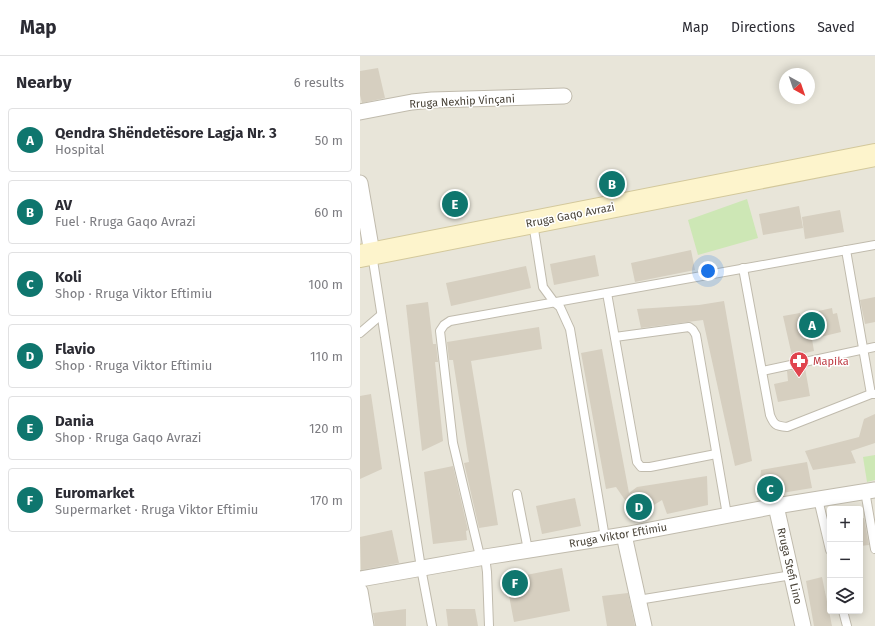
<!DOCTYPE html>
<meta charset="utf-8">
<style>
:root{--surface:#fff;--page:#f7f7f7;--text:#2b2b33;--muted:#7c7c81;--line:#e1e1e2;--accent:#0f766e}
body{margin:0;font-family:"Fira Sans",sans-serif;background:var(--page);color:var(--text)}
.controls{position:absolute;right:12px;bottom:12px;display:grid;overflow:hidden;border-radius:4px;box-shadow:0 2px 10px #0003}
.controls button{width:36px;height:36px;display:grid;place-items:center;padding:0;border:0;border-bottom:1px solid var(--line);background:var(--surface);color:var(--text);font:20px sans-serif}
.compass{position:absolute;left:419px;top:12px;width:36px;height:36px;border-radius:50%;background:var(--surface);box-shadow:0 2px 10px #0003;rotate:140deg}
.you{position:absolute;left:348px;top:215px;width:14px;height:14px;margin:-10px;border:3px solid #fff;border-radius:50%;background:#1a73e8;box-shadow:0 0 0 6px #1a73e833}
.badge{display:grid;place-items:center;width:26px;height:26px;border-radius:50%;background:var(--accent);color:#fff;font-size:13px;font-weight:700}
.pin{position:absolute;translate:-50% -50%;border:2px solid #fff;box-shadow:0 1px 4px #0006}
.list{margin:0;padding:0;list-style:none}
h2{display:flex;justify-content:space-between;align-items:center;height:52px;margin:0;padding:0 16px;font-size:17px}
h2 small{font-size:13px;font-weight:400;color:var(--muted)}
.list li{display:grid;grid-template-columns:26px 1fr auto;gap:12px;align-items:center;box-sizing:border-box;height:64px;margin:0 8px 8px;padding:0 8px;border:1px solid var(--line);border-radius:4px}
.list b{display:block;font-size:15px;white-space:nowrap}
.list p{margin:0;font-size:13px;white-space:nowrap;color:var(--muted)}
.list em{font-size:13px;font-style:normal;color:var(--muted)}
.icon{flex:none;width:22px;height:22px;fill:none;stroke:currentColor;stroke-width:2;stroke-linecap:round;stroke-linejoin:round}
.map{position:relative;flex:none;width:515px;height:570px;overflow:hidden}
header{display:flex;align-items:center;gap:24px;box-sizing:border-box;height:56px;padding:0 20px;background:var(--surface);border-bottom:1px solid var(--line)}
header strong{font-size:19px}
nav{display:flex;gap:22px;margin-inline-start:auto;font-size:14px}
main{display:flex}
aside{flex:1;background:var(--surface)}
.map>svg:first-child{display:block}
.residential{fill:#e8e5d9;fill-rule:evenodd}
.green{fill:#cde7b5}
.building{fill:#d6cfc0}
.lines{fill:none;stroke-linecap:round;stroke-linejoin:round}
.service-casing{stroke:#c0bbad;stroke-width:10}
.minor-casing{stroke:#c0bbad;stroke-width:17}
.secondary-casing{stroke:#d3c89b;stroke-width:24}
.service{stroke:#fff;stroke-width:8}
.minor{stroke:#fff;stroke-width:15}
.secondary{stroke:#fdf4cc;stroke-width:22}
.labels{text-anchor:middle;stroke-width:3;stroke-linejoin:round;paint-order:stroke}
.street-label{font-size:11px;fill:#494338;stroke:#fff}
.health-label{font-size:11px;fill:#be3a42;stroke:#fff;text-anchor:start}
</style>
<header>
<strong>Map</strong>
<nav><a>Map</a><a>Directions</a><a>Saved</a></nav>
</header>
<main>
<aside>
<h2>Nearby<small>6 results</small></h2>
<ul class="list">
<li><span class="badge">A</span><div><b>Qendra Shëndetësore Lagja Nr. 3</b><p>Hospital</p></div><em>50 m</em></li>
<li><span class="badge">B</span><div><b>AV</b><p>Fuel · Rruga Gaqo Avrazi</p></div><em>60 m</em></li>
<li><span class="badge">C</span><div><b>Koli</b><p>Shop · Rruga Viktor Eftimiu</p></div><em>100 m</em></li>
<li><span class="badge">D</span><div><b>Flavio</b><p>Shop · Rruga Viktor Eftimiu</p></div><em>110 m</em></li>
<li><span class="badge">E</span><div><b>Dania</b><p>Shop · Rruga Gaqo Avrazi</p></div><em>120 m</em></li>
<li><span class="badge">F</span><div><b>Euromarket</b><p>Supermarket · Rruga Viktor Eftimiu</p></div><em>170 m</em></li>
</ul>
</aside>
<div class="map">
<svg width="515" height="570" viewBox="0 0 515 570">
<rect width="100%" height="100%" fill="#f5f2ea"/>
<path class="residential" d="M0 0H515V570H0ZM425 18H449V42H425ZM470 453H500V555H470Z"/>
<g class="green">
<polygon points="387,143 398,182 338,199 328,164"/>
<polygon points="515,399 515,424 507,426 503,401"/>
</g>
<g class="building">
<polygon points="18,12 25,42 2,47 0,39 0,15"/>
<polygon points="439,150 443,172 403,179 399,158"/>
<polygon points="480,154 484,176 445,183 442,161"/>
<polygon points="331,194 335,214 275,226 271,207"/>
<polygon points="235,199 239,220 194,229 190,208"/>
<polygon points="166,210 171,232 91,250 86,227"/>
<polygon points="515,241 515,266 505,268 500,244"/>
<polygon points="364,245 392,405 375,410 343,264 281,272 277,253 339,249"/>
<polygon points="68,246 73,288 76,288 78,306 75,306 83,385 62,395 46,249"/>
<polygon points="472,252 473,258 477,257 481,276 452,283 454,295 432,300 423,260 440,257 440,259"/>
<polygon points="179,271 182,293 111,305 138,469 119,472 104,407 109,406 93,304 89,304 87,286"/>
<polygon points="242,293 269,437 277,431 347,420 348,449 307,458 302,444 276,460 256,431 246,433 221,297"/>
<polygon points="445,312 450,340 418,346 414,328 428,325 427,315"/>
<polygon points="11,338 22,413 0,423 0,340"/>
<polygon points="515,358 515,387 491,395 496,407 453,414 445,395 499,381 504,363"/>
<polygon points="447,406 452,432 398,441 401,414"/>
<polygon points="93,410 108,474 106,475 107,484 73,488 64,416"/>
<polygon points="215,442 221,470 182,478 176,450"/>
<polygon points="504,462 509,489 500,490 500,463"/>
<polygon points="32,474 39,507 1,514 0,481"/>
<polygon points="202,512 210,555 154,566 146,523"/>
<polygon points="462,521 472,570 454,570 446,525"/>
<polygon points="268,537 275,570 247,570 242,540"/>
<polygon points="46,553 46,570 15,570 13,557"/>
<polygon points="86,553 115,553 118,570 88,570"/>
</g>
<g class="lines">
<defs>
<g id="service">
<polyline points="173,167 183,231 194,246 200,251 210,273 245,482"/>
<polyline points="486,194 511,338 515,338"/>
<polyline points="12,198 61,512 72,570"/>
<path d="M383 212 410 359C414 369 416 370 427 371L511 338"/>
<polyline points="247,237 277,406 281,411 290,411 356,398"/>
<polyline points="0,277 21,259"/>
<polyline points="255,281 329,271 333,274 336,279 367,459"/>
<polyline points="402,315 515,291"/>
<polyline points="505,435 515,493"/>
<polyline points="157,438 168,494"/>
<polyline points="458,443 470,494"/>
<polyline points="278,544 432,519"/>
<polyline points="483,555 487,570"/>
<polyline points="129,570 127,516 125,501 119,496 93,387 80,275 84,269 90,265 515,189"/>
</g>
<g id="minor">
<polyline points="0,56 52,46 72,44 204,40"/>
<polyline points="0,127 12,197"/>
<polyline points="416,450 443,570"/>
<polyline points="264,479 284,570"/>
<polyline points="0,523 125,501 264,479 416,450 515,434"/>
<polyline points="0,535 6,570"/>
</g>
<polyline id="secondary" points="0,200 515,99"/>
</defs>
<use href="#service" class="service-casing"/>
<use href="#minor" class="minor-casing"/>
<use href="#secondary" class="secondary-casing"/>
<use href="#service" class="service"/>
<use href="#minor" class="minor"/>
<use href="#secondary" class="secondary"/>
</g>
<defs>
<symbol id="pharmacy-pin" viewBox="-11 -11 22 30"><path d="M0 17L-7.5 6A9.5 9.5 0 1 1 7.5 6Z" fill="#e0444e" stroke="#fff"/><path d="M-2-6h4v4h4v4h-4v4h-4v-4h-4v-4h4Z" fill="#fff"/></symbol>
</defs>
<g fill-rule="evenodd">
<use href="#pharmacy-pin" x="428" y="294" width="22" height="30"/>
</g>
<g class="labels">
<g class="street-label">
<text transform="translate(102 45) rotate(-3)" y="4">Rruga Nexhip Vinçani</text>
<text transform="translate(210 159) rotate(-11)" y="4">Rruga Gaqo Avrazi</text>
<text transform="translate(258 479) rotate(-10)" y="4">Rruga Viktor Eftimiu</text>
<text transform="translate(430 510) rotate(77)" y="4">Rruga Stefi Lino</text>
</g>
<g class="health-label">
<text x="453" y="309">Mapika</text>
</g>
</g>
</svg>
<div class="controls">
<button>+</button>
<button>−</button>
<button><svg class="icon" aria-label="layers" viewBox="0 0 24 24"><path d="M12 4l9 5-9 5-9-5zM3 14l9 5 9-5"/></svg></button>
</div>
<svg class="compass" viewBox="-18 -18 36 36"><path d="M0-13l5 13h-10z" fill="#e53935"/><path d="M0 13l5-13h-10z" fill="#7c7c81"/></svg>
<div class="you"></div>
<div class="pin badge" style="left:452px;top:269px">A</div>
<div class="pin badge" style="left:252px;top:128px">B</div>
<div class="pin badge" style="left:410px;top:433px">C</div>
<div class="pin badge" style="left:279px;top:451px">D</div>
<div class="pin badge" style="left:95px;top:148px">E</div>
<div class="pin badge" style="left:155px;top:527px">F</div>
</div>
</main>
